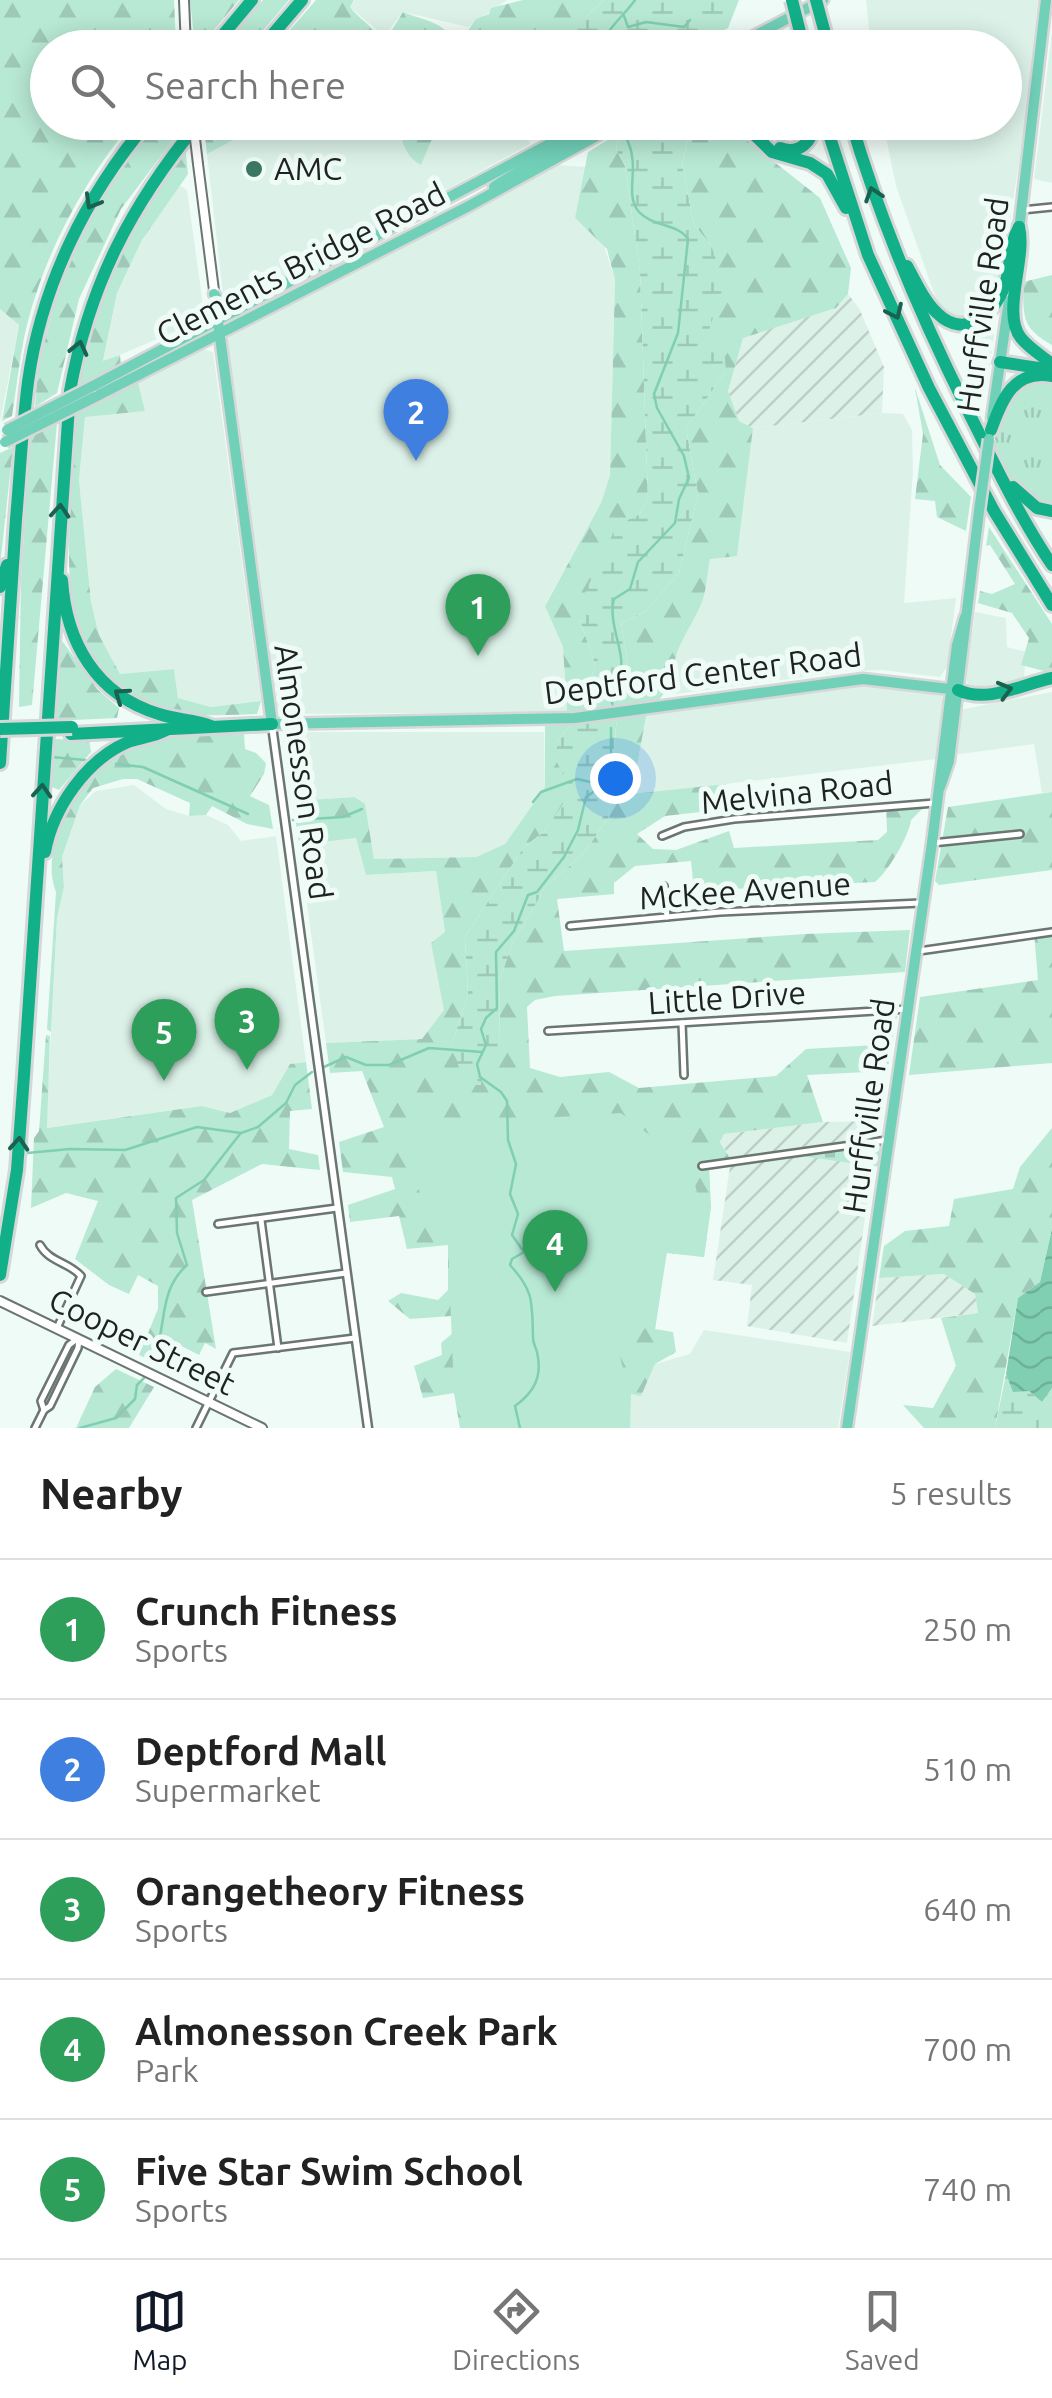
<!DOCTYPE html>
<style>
:root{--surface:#fff;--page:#f2f2f2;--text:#222;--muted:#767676;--line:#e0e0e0;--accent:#111827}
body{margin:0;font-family:Ubuntu,sans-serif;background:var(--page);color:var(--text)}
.you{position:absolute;left:615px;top:778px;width:35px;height:35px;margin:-25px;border:8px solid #fff;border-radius:50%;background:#1a73e8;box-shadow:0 0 0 15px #1a73e833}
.badge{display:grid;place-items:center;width:65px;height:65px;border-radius:50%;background:var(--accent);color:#fff;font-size:32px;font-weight:700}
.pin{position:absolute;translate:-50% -82px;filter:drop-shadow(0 2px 5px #0008)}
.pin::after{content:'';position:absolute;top:52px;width:35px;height:30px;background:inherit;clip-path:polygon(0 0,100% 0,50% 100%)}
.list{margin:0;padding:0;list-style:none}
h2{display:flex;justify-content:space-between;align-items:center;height:130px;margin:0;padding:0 40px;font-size:42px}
h2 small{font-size:32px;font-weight:400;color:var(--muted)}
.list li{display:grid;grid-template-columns:65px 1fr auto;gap:30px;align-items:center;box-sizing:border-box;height:140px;padding:0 40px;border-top:2px solid var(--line)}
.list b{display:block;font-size:38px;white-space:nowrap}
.list p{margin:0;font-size:32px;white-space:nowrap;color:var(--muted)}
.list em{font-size:32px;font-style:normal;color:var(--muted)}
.icon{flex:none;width:55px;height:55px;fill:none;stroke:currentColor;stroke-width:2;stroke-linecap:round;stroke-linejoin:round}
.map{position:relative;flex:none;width:1052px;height:1428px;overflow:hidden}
.search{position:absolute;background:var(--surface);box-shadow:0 5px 25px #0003;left:30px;right:30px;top:30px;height:110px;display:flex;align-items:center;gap:25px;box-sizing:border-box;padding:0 35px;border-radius:55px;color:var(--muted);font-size:38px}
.sheet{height:830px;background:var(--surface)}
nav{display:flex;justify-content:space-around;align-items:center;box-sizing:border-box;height:140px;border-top:2px solid var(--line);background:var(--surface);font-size:28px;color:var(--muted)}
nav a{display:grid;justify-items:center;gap:5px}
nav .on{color:var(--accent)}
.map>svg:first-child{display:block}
.built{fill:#dcf2e9}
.industrial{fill:url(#industrial-furrows)}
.grass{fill:url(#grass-tufts)}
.forest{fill:url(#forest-firs)}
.wetland{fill:url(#wetland-marsh)}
.cemetery{fill:url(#cemetery-stones)}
.park{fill:#b8e9d5}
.water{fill:url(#water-waves)}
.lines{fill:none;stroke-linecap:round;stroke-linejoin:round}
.stream{stroke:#80cfb2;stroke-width:2.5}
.minor-casing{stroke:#6b7671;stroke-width:10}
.tertiary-casing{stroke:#6b7671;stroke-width:11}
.secondary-casing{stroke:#6b7671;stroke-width:12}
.primary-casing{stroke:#d6d7d7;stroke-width:15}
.motorway-casing{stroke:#d6d7d7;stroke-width:18}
.minor{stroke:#fff;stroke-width:5}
.tertiary{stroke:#fff;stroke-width:6}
.secondary{stroke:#fff;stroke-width:8}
.primary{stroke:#71d0b8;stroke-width:10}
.motorway{stroke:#12b088;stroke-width:12}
.secondary-bridge-casing{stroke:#6b7671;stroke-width:12;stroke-linecap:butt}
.primary-bridge-casing{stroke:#d6d7d7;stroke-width:15;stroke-linecap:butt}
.motorway-bridge-casing{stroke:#d6d7d7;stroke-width:18;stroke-linecap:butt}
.secondary-bridge{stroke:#fff;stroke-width:8}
.primary-bridge{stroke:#71d0b8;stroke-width:10}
.motorway-bridge{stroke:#12b088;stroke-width:12}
.oneway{stroke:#19624f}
.poi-dot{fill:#3b7762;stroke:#effbf6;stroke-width:4}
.labels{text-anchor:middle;stroke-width:10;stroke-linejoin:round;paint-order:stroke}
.poi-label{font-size:32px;fill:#1e2220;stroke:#effbf6;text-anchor:start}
.street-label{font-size:32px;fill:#1e2220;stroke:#effbf6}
</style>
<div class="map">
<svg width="1052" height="1428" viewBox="0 0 1052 1428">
<defs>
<pattern id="industrial-furrows" width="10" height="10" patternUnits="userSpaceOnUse" patternTransform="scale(2.5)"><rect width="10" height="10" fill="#dcf2e9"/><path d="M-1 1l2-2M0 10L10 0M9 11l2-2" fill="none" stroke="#bccfc8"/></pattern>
<pattern id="grass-tufts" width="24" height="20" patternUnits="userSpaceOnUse" patternTransform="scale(2.5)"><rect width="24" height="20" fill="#b8e9d5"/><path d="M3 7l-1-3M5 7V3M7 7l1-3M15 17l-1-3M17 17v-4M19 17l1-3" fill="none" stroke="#9ec8b7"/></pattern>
<pattern id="forest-firs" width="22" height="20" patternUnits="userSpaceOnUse" patternTransform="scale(2.5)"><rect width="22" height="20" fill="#b8e9d5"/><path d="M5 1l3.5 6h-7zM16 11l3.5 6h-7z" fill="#9ec8b7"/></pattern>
<pattern id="wetland-marsh" width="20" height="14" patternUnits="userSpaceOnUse" patternTransform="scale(2.5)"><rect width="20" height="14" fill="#b8e9d5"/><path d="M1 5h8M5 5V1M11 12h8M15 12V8" fill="none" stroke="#9ec8b7"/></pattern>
<pattern id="cemetery-stones" width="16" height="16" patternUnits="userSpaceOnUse" patternTransform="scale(2.5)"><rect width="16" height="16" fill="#b8e9d5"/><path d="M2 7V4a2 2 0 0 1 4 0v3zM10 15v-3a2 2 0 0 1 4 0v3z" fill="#9ec8b7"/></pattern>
<pattern id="water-waves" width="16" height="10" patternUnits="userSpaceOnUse" patternTransform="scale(2.5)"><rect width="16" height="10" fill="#80cfb2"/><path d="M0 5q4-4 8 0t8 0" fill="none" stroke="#6eb199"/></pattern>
</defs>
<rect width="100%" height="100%" fill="#effbf6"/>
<g class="built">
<polygon points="355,0 507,0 468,27 403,12 384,36 350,7"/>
<polygon points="866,0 1038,0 1023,139 999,288 986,310 968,320 953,316 938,304 896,186 883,123 1004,122 1004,48 871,47"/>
<polygon points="1052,32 1052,183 1034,179"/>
<polygon points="265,122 399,123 400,137 420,165 439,127 456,123 523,125 530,144 233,306 223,294 207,154"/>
<polygon points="555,165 586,167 584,183 615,280 610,475 601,503 545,605 563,647 567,712 281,714 277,708 227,338"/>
<polygon points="179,185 187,190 203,305 190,325 103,362 117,293 142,240"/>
<polygon points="0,309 19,325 0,422"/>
<polygon points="979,326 995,328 987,387 980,391 961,355 965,331"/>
<polygon points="199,348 213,352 261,701 211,707 178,698 174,669 120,674 99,635 91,602 79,480 85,416 145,411 138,382"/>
<polygon points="882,413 903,414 912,430 913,470 904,603 956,598 947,667 940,677 882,670 849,671 676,694 672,669 685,631 702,599 710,558 737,555 753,428"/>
<polygon points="975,612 1006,618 1007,647 1026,652 1024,679 994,690 968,685 966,676"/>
<polygon points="892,686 940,693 944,701 937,759 632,795 646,715 849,687"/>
<polygon points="1052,692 1052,792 1042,793 1034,744 953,755 959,710"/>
<polygon points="291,732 544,732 545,787 505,844 476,857 374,859 365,805 356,797 293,801 283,738"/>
<polygon points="134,785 166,809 189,816 206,815 228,825 241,841 276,836 306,1062 290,1064 272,1095 230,1113 202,1106 46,1128 57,918 64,887 62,857 80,805 96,791"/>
<polygon points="357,838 366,875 436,871 445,932 431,943 445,1010 422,1039 326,1043 299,845"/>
<polygon points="704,1330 850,1352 838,1428 630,1428 630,1394 641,1395 655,1364 690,1354"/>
</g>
<g class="industrial">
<polygon points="848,294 859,308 884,367 882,413 753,428 739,421 728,391 743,337 836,308"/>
<polygon points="879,1121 847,1343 747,1326 752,1285 713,1280 731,1160 720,1141 724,1134 823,1122"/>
<polygon points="944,1274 975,1294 978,1313 872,1326 879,1278"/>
</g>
<path class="grass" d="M1047 380 1052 383V507C1029 507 997 470 995 447 993 413 1013 383 1047 380Z"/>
<g class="forest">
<path d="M0 0H174L176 47 48 48V122L132 123C81 184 41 260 24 338 19 364 16 390 12 416L2 421 19 325 0 309Z"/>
<polygon points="190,0 239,0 200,47 195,47"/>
<polygon points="263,0 289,0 249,47 219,48"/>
<path d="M316 0H354L350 7C361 21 379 31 386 47H275Z"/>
<polygon points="523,0 604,0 585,18 552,32 555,47 466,47 465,35 476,19 489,14 491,8"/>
<path d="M403 12C417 18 433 20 445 30L444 47 402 46 392 30Z"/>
<polygon points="156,123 183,123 183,127 121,209 79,299 57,393 35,407 38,367 66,260 111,182"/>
<polygon points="208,123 208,122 265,123 207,154 204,127"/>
<path d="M399 123V122L453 123 436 130 421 165C406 158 400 138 399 123Z"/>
<path d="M699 123H725L820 198 851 268 848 294 836 308 743 338 728 391 739 421 753 428 737 556 710 559C707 572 707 586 703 599 693 627 670 650 674 681L646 716 632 794 726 784 727 809 665 816 637 834 653 849 676 850 729 831 734 848 878 840 887 832 886 804 913 803 925 806 911 820C909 836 888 872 875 882L694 891 691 861 635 866 614 883V894L557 899 564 951 805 934 910 930 905 972 555 996 535 1000 527 1007 530 1068 560 1077 609 1072 639 1088 776 1076 806 1049 876 1045 877 1015H897L887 1071 807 1075 823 1122 724 1134 720 1142 731 1160 709 1164 711 1206 704 1257 666 1253 655 1329 673 1332 676 1352 655 1364 641 1396 631 1394 630 1428H460L454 1393 423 1398 414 1366 442 1355 441 1343 454 1332 451 1316 410 1319 388 1301 401 1293 438 1300 448 1290V1245L407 1249 399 1216 350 1222 348 1205 395 1189 392 1177 343 1172 339 1142 384 1127 362 1071 330 1073 326 1043 422 1039 444 1010 431 943 445 932 436 871 366 875 356 838 299 845 293 801 355 797 365 804 374 859 476 857 505 844 545 787V726L567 711 563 647 545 606 601 503 610 475 615 280 607 249 575 218 588 152 620 132 616 149 625 166 640 271 648 499 580 620 595 664 584 706 558 741 573 790 545 831 524 847 465 937 468 995 452 1044 483 1065 500 1047 499 981 513 942 547 885 583 854 608 818 616 727 627 657 621 623 645 612 679 573 698 494 686 428 726 371 707 337 711 245 694 225 682 164 691 127Z"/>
<polygon points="773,123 805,122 805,123 796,140 781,140"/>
<polygon points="185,145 188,174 142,240 117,293 103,361 120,355 121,366 75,387 114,264 147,201"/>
<path d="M1052 275V345C1020 327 1024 316 1023 282Z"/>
<path d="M138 382 145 411 85 417 79 480 91 602 99 635 120 674 174 669 178 698 211 707 261 701 257 714C229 715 201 717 173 712 128 704 89 668 74 626 71 617 72 605 71 595 65 535 74 473 76 412Z"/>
<polygon points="915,388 940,465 971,497 966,531 937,517 935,501 915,499 923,434"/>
<polygon points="57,423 32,705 19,707 21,578 30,437"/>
<polygon points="13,447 0,566 0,453"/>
<polygon points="989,527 1052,624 1052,673 1021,665 1029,638 1012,613 978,603 980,591 992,594 1015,584 990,545 986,546"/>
<polygon points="63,642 97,689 119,708 117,718 52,721 60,643"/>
<path d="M244 734 245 749 256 753 266 763 264 774 250 796 269 805 273 829 247 824 212 806 206 815 189 816 190 803 137 779H123L93 788 80 805 62 857 64 887 57 918 51 1032 47 1029 56 892C35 842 94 756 142 741 169 733 215 736 244 734Z"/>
<polygon points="53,739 89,740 91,752 59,790 52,787"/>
<polygon points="1052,792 1052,870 939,885 935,881 948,807"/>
<polygon points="1052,929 1052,1063 909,1075 920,997 1038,980 1034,932"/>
<polygon points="46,1035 50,1036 47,1128 202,1106 230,1113 272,1095 290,1064 306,1062 312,1109 290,1111 289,1149 318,1155 320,1170 262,1164 192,1200 216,1349 205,1343 199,1355 166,1338 154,1362 139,1355 158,1309 158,1286 138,1275 129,1294 109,1285 75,1259 98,1201 66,1193 31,1208 34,1138 39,1131"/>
<polygon points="1052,1128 1052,1229 1040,1282 1018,1298 995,1428 924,1428 903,1405 933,1408 956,1366 941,1318 978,1313 975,1294 944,1274 879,1278 884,1246 905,1231 949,1226 954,1199 1013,1189 1020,1167"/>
<polygon points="116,1369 154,1387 129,1428 76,1428 95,1387"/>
</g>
<g class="wetland">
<polygon points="604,0 739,0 728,28 692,47 555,47 552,32 559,23 585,18"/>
<polygon points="669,123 699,123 691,127 682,164 694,225 711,245 724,284 707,336 724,348 726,371 686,428 698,494 679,573 645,612 621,623 627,657 616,727 608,818 583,854 547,885 513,942 499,981 500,1048 483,1065 481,1085 464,1085 452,1044 468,995 465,937 524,847 545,831 572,790 555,759 558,741 584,706 595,664 580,620 582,599 617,525 639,515 648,499 640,271 625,166 616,149 620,132 628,128 634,134"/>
<polygon points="1006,1374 1013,1391 1029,1391 1042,1402 1052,1388 1052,1428 995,1428"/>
</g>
<polygon class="cemetery" points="884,1146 881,1167 807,1157 807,1155"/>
<polygon class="park" points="621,1113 691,1167 697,1193 711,1206 704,1257 667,1252 655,1329 612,1327 630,1394 630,1428 467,1428 454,1393 448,1244 385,1128"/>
<polygon class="water" points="1052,1229 1052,1388 1042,1402 1029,1391 1013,1392 1006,1374 1018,1298 1040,1282"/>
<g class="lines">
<g class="stream">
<polyline points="624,16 628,27 646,22 684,27 690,20"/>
<polyline points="569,48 584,32 604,35"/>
<path d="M600 48C607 28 623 17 635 0"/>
<path d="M612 703 609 684C612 680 616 676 619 672 628 658 607 624 614 599L630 589 638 562 675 523 679 499 689 478 684 456 657 408 654 394 678 333 688 239C677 223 653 227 639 212 626 197 636 174 632 156 631 147 627 140 624 132"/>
<polyline points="52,757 85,760"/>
<polyline points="116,764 143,767 248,814"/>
<polyline points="533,802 541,792 577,779 603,785"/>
<polyline points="293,820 343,817 362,809"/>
<polyline points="324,1067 346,1057 366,1065 389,1065 429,1048 482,1052"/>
<polyline points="27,1153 70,1149 125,1150 197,1127 241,1133 258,1127 286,1103 295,1085 312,1072"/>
<path d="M151 1363C169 1328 156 1293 187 1265L177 1233 176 1198 204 1180 240 1134"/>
<polyline points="80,1428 116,1418 135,1399 137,1385 144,1378"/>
<path d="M520 1428 515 1406C533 1393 543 1378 537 1352 535 1345 533 1344 533 1337 532 1302 534 1291 510 1265L512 1259 524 1252 512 1235 518 1214 510 1194 516 1164 508 1140 507 1101 501 1092 480 1077 477 1064 486 1045 481 1029 486 1018 497 1008 496 952 514 931 528 895 537 892 564 857 578 830 586 797 606 783 611 754V728"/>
</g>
<defs>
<g id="minor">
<polyline points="1022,210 1052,207"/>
<polyline points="662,836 684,827 734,819 935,803"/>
<polyline points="932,843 1020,834"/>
<polyline points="664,886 667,917"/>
<polyline points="570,926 720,912 921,903"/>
<polyline points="919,951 1052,932"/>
<polyline points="682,1023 684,1075"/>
<polyline points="548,1031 908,1009"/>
<polyline points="702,1166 887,1140"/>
<polyline points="261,1220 278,1348"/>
<polyline points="218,1224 337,1208"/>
<path d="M40 1245C49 1262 69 1262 81 1276L57 1328"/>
<polyline points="206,1292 346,1273"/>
<polyline points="44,1410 41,1401 69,1345 77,1339"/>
<polyline points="35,1428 44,1410 50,1406 78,1348 79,1339"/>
<polyline points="196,1428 233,1353 355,1338"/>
</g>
<polyline id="tertiary" points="272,726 368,1428"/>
<g id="secondary">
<polyline points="184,0 186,48"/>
<polyline points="198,164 218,322"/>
<polyline points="0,1301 262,1428"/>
</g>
<g id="primary">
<polyline points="731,48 823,0"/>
<polyline points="568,146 604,122"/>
<path d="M494 187C512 173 562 152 568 135"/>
<polyline points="1019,230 1046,0"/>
<polyline points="214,294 222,306 236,311"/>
<polyline points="218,322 272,724 575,718 863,679 958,690"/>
<polyline points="93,386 591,122"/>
<polyline points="95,397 469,206 622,122"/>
<polyline points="992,418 1009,301"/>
<polyline points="940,787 949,761 979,511"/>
<polyline points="847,1428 932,843 957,645 965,617"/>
</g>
<g id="motorway">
<polyline points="212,48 252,0"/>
<polyline points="261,48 302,0"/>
<polyline points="762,48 768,37"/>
<polyline points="741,122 772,152 810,163 827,174 846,208"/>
<polyline points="759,122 764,137"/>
<polyline points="825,122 868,255 929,388 994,511 1052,605"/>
<path d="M851 122C881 223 920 315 967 409 993 461 1019 516 1052 565"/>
<path d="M780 148C800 155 812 142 815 122"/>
<path d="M1019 227C1027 258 1001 313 1021 338 1029 348 1042 356 1052 364"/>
<path d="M907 266C916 282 924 301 937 313 966 342 998 311 1006 281 1011 263 1009 244 1019 227"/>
<polyline points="1000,362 1045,369"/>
<path d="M991 430C1002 399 1014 369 1052 376"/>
<polyline points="1013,487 1037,508 1052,511"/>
<path d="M62 580C66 642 96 695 159 714 176 720 194 719 211 726"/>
<polyline points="0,587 7,565"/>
<path d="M958 690C987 704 1023 684 1052 678"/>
<polyline points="71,734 272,724"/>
<path d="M0 763C5 682 10 601 16 519 20 474 22 428 28 382 41 287 85 196 148 122"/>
<path d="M45 852C53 808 86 760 128 742 141 737 154 737 166 730"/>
<path d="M0 1275 17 1170 24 1075 70 391C89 285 131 205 199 122"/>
</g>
</defs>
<use href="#minor" class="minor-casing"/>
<use href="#tertiary" class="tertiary-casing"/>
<use href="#secondary" class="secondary-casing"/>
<use href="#primary" class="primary-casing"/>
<use href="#motorway" class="motorway-casing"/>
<use href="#minor" class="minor"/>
<use href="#tertiary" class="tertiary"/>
<use href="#secondary" class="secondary"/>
<use href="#primary" class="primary"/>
<use href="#motorway" class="motorway"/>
<defs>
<polyline id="secondary-bridge" points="193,122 198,164"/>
<g id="primary-bridge">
<polyline points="7,430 93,386"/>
<polyline points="5,442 95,397"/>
<polyline points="979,511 989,439"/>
</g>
<g id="motorway-bridge">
<polyline points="792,0 804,48"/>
<polyline points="816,0 829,48"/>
<polyline points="0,729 72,727"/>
</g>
</defs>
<use href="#secondary-bridge" class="secondary-bridge-casing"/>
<use href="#primary-bridge" class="primary-bridge-casing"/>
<use href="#motorway-bridge" class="motorway-bridge-casing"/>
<use href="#secondary-bridge" class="secondary-bridge"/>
<use href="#primary-bridge" class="primary-bridge"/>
<use href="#motorway-bridge" class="motorway-bridge"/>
</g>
<defs><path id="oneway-chevron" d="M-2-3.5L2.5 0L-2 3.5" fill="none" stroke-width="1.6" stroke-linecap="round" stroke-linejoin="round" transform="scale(2.5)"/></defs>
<g class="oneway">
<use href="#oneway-chevron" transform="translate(873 194) rotate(-108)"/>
<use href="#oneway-chevron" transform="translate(92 202) rotate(120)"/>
<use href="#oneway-chevron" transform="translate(895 312) rotate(65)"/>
<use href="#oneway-chevron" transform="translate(79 348) rotate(-77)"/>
<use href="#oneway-chevron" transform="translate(60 511) rotate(-86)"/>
<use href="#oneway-chevron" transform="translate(1005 690) rotate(-15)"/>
<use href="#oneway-chevron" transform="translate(121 695) rotate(-145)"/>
<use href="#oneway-chevron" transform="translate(42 791) rotate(-86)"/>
<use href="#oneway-chevron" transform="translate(19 1144) rotate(-86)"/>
</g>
<circle class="poi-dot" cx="254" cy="169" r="10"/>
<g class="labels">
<g class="poi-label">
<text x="274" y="180">AMC</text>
</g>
<g class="street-label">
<text transform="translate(301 264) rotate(-27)" y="11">Clements Bridge Road</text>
<text transform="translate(983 305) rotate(-82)" y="11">Hurffville Road</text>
<text transform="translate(703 674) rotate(-7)" y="11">Deptford Center Road</text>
<text transform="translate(303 772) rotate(82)" y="11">Almonesson Road</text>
<text transform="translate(797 793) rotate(-6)" y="11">Melvina Road</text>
<text transform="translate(745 891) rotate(-4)" y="11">McKee Avenue</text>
<text transform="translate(727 998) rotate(-4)" y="11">Little Drive</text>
<text transform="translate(869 1106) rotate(-82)" y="11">Hurffville Road</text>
<text transform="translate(142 1342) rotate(26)" y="11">Cooper Street</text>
</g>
</g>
</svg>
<div class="you"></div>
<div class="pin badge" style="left:478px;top:656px;background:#2e9e5b">1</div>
<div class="pin badge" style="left:416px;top:461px;background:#3f7fe0">2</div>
<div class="pin badge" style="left:247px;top:1070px;background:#2e9e5b">3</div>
<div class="pin badge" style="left:555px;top:1292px;background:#2e9e5b">4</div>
<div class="pin badge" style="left:164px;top:1081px;background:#2e9e5b">5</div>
<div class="search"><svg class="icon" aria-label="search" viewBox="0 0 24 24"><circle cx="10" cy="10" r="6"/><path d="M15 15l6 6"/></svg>Search here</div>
</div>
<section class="sheet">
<h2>Nearby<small>5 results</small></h2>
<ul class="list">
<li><span class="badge" style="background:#2e9e5b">1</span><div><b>Crunch Fitness</b><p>Sports</p></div><em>250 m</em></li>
<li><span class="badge" style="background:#3f7fe0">2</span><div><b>Deptford Mall</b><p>Supermarket</p></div><em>510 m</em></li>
<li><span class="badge" style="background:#2e9e5b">3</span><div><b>Orangetheory Fitness</b><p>Sports</p></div><em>640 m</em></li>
<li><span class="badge" style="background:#2e9e5b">4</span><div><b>Almonesson Creek Park</b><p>Park</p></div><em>700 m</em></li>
<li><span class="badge" style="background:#2e9e5b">5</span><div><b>Five Star Swim School</b><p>Sports</p></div><em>740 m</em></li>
</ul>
</section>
<nav>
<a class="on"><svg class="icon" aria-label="map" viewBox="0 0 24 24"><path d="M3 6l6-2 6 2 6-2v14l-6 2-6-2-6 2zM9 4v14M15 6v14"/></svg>Map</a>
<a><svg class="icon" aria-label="directions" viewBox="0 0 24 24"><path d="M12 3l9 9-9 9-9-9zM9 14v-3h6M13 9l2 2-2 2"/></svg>Directions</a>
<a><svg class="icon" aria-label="saved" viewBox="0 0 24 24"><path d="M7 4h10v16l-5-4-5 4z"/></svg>Saved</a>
</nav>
